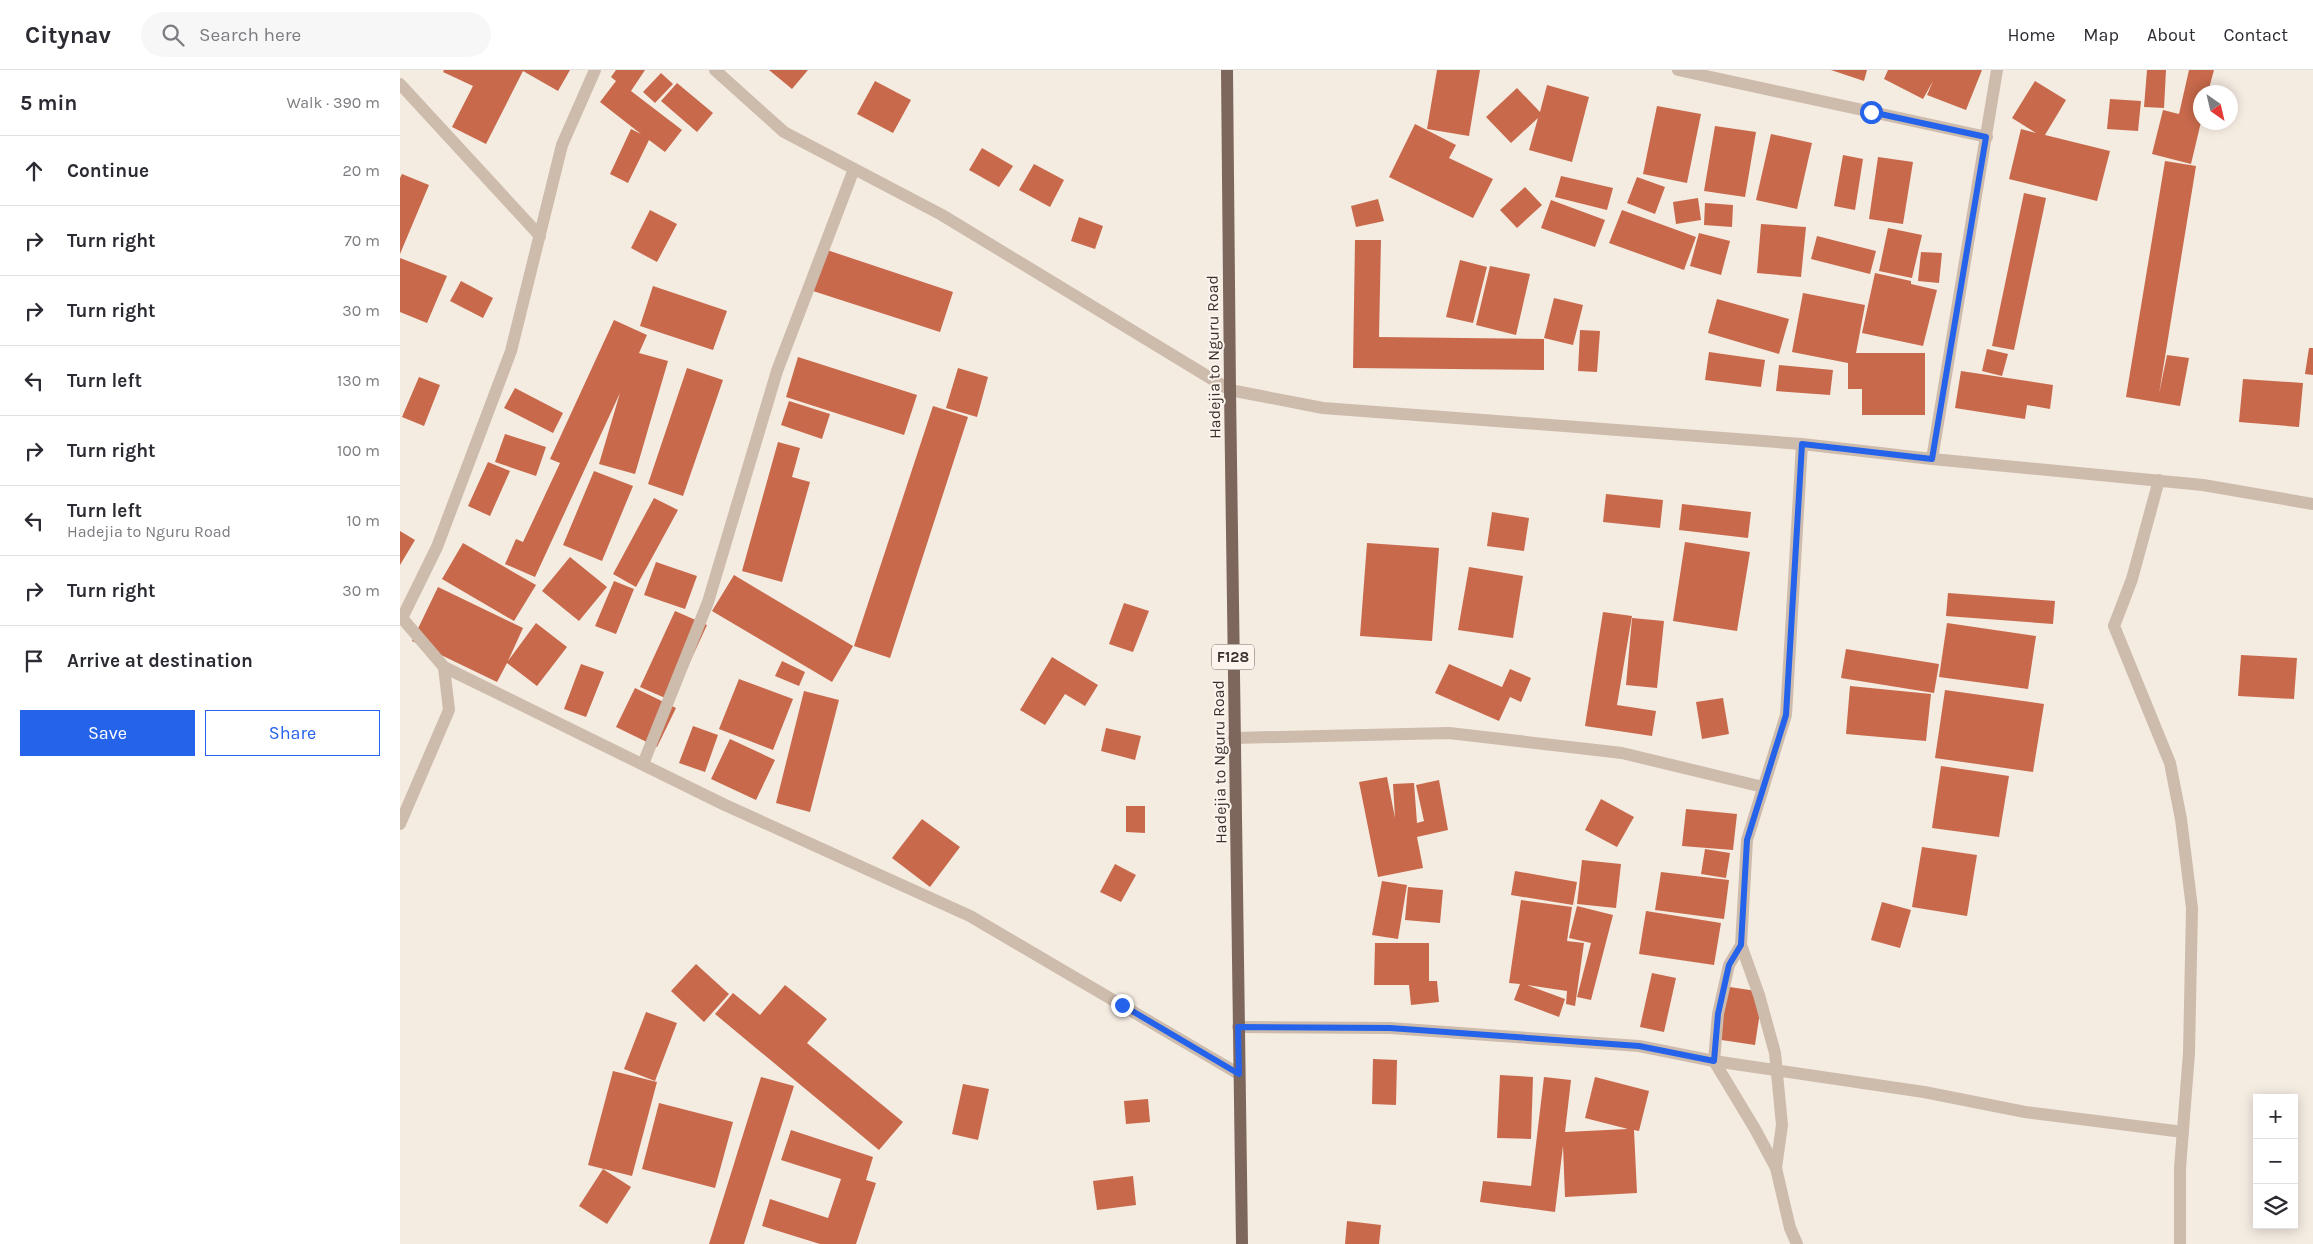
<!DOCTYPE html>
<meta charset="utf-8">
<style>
:root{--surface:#fff;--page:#f7f7f7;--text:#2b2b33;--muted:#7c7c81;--line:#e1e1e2;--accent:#2563eb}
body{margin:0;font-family:Karla,sans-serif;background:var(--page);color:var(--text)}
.controls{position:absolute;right:15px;bottom:15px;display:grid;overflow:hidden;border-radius:0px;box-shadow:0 2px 12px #0003}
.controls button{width:45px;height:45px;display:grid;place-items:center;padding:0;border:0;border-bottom:1px solid var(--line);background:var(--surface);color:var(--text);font:25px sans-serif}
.compass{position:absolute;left:1793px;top:15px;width:45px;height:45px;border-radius:50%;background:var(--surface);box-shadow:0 2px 12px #0003;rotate:146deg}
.stop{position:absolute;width:15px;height:15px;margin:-11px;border:4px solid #2563eb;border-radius:50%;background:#fff}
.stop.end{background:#2563eb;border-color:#fff;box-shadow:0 1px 5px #0008}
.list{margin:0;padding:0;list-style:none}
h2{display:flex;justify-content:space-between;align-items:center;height:65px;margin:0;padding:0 20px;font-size:21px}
h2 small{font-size:16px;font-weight:400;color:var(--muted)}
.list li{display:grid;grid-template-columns:32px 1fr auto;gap:15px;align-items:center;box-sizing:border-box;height:70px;padding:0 20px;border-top:1px solid var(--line)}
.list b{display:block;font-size:19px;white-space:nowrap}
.list p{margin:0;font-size:16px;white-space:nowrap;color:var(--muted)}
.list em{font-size:16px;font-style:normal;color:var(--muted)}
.actions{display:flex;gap:10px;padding:15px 20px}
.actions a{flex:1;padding:11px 0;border:1px solid var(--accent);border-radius:0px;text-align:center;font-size:18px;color:var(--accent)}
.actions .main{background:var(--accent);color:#fff}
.icon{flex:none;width:28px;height:28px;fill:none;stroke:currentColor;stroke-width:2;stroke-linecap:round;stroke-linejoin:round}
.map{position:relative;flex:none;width:1913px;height:1174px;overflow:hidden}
header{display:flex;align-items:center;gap:30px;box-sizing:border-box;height:70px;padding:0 25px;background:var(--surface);border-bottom:1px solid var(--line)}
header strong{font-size:24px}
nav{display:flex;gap:28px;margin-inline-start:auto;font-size:18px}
.search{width:350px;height:45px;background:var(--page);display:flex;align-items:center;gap:12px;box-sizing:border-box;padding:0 18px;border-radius:28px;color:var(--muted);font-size:19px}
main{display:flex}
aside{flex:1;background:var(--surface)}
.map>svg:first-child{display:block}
.building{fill:#c8694b}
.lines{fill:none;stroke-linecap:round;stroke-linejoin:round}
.minor{stroke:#cdbbac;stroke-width:12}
.primary{stroke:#7d675c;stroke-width:12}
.route{stroke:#2563eb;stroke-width:6}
.labels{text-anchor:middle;stroke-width:4;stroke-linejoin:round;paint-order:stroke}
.shield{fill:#fbf5ee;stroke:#756b66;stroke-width:1}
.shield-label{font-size:15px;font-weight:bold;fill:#3b302b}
.street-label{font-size:16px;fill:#3b302b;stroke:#fbf5ee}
</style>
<header>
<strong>Citynav</strong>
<div class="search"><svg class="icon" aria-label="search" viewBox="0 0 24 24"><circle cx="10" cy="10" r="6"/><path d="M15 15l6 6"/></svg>Search here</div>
<nav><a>Home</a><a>Map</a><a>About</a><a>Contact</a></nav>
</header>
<main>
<aside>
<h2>5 min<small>Walk · 390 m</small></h2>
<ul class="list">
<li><svg class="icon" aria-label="ahead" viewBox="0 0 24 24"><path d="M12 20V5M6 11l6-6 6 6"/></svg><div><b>Continue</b></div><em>20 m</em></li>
<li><svg class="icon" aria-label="right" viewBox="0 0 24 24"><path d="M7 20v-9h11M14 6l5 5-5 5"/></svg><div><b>Turn right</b></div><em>70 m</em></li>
<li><svg class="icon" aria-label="right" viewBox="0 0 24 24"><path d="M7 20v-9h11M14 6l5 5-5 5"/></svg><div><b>Turn right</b></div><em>30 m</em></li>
<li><svg class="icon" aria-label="left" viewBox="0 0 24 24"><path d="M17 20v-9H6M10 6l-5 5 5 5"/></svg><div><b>Turn left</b></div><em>130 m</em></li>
<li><svg class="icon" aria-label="right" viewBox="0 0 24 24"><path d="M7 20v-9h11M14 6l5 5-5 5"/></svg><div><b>Turn right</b></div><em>100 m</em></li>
<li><svg class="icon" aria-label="left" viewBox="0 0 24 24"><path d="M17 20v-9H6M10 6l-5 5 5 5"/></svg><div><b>Turn left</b><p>Hadejia to Nguru Road</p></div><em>10 m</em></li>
<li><svg class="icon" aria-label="right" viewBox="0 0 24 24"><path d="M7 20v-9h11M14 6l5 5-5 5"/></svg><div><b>Turn right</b></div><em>30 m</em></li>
<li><svg class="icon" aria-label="arrive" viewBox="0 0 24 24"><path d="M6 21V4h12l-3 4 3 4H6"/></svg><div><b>Arrive at destination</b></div></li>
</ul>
<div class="actions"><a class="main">Save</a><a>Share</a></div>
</aside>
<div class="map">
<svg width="1913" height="1174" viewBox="0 0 1913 1174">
<rect width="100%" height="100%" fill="#f4ebe1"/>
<g class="building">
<polygon points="44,0 170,0 158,21 123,1 86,74 52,57 73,16 43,2"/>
<polygon points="216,0 245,0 231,21 282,60 265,82 249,70 228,113 210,104 231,59 241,64 200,32 216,11 211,7"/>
<polygon points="369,0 408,0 392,19"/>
<polygon points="1037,0 1080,0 1069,66 1027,59"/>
<polygon points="1431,0 1467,0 1464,11"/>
<polygon points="1488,0 1582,0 1566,40 1527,25 1533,11 1523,29 1484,9"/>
<polygon points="1747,0 1766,0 1764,38 1744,37"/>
<polygon points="1789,0 1814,0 1808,22 1800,22 1801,52 1791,94 1752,84 1763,40 1779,44"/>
<polygon points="261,3 273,14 255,33 243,22"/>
<polygon points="475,11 511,30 493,63 457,44"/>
<polygon points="1635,11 1666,30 1645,65 1710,81 1697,131 1609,109 1621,59 1636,63 1612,48"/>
<polygon points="277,13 313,43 297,62 261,31"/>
<polygon points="1147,15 1189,27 1172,92 1129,80 1138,48 1111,73 1086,47 1117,18 1140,42"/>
<polygon points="1710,29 1741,31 1738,61 1707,59"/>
<polygon points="1257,36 1301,44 1287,113 1243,104"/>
<polygon points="1015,54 1056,75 1049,88 1093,109 1073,148 989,107"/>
<polygon points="1315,56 1356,62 1345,127 1304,121"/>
<polygon points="1371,64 1412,73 1397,139 1356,130"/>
<polygon points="582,78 613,96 599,117 569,100"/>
<polygon points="1443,85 1463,89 1455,140 1434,136"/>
<polygon points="1478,87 1513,92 1503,154 1469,149"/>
<polygon points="1765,91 1796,96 1759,324 1767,285 1789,288 1780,336 1726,327"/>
<polygon points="634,94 664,110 650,137 619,120"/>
<polygon points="2,104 29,115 0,184 0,108"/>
<polygon points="1161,106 1213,118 1207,140 1155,127"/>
<polygon points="1237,107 1265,117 1255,144 1227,133"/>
<polygon points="1125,117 1142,135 1117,158 1100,140"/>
<polygon points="1624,123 1646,128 1614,280 1592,276"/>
<polygon points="1298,128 1301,150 1276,154 1273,132"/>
<polygon points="978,129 984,151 956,157 951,136"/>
<polygon points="1151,130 1205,150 1195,177 1141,158"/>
<polygon points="1305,133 1333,135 1332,157 1304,155"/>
<polygon points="250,140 277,154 257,192 231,178"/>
<polygon points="1222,140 1296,167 1284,200 1209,173"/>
<polygon points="679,147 703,156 695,179 671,171"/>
<polygon points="1361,154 1406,157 1401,207 1357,203"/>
<polygon points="1488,158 1522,165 1512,208 1479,201"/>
<polygon points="1299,163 1330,171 1321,205 1290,196"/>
<polygon points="1417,166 1476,181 1470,204 1411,189"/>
<polygon points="955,170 981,170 979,267 1144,269 1144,300 953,298"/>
<polygon points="427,180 553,222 540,262 413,221"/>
<polygon points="1521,182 1542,183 1539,213 1518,211"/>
<polygon points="0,188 47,206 27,253 0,242"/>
<polygon points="1060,190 1087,197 1073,253 1046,247"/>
<polygon points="1090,196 1130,204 1116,265 1076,255"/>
<polygon points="1475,203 1511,211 1511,214 1537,220 1523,276 1462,263"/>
<polygon points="61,211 93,228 83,248 50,231"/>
<polygon points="253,216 327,241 313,280 240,256"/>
<polygon points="1403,223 1465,235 1456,283 1525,283 1525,345 1462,345 1462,319 1448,319 1448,293 1392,282"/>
<polygon points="1154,228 1183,235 1173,275 1144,268"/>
<polygon points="1317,229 1389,249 1379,284 1308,263"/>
<polygon points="214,250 247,265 239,283 268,291 235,404 199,394 220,323 135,507 105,494 116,469 123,472 160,393 150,389"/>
<polygon points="1180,260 1200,261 1197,302 1178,301"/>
<polygon points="1909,278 1913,278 1913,305 1905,304"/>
<polygon points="1587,279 1608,284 1602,306 1582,301"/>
<polygon points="1309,282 1365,290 1361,317 1305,310"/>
<polygon points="398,287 517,325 504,365 386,327"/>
<polygon points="1379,295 1433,300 1430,325 1376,321"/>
<polygon points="287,298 323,310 283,426 248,414"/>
<polygon points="558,298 588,307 577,347 546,338"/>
<polygon points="1561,301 1653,315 1650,339 1627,335 1625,349 1555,338"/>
<polygon points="19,307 40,315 24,356 2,347"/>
<polygon points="1843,309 1903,313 1899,357 1839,352"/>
<polygon points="115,318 163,343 153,363 104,338"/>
<polygon points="389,331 430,344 422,369 381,355"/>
<polygon points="533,336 568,347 490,588 454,576"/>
<polygon points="105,364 146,377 136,406 95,392"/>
<polygon points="378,372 400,378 392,407 410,412 382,512 342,501"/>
<polygon points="88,392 110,401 90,446 68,436"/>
<polygon points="194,401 233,416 202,491 163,475"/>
<polygon points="1206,424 1263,430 1260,458 1203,452"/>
<polygon points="254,428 278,440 236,517 213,504"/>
<polygon points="1282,434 1351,442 1348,468 1279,460"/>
<polygon points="1092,442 1129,448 1124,481 1087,476"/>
<polygon points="0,461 15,470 0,495"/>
<polygon points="1285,472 1350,482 1337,561 1273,551"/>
<polygon points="63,473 136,515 114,551 42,509"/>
<polygon points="967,473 1039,478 1032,571 960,566"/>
<polygon points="170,487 207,517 179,551 142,521"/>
<polygon points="256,492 297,506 285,539 244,525"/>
<polygon points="1069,497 1123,506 1113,568 1058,560"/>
<polygon points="334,505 453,576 432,612 312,541"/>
<polygon points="214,511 234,519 216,564 195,556"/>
<polygon points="38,517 123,558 108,591 136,553 167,577 137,616 107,593 97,612 12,571"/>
<polygon points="1548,523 1655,531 1653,554 1546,546"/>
<polygon points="724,533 749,541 733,582 709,574"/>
<polygon points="275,541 307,555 272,631 240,617"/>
<polygon points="1203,542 1232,546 1217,635 1256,641 1252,666 1185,656"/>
<polygon points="1232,548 1264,551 1257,618 1226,615"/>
<polygon points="1547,553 1636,566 1628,619 1539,607"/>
<polygon points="1446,579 1539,594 1534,623 1441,608"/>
<polygon points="1841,585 1897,588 1894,629 1838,626"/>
<polygon points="652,587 698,615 685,636 665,624 645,655 620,640"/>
<polygon points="382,591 405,602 399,616 375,606"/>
<polygon points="181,594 204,602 186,647 164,639"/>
<polygon points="1049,594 1102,617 1110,599 1131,608 1121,632 1110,627 1099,651 1035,623"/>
<polygon points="339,609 393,629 373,680 319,659"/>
<polygon points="1450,616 1531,624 1526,671 1446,664"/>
<polygon points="235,618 276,638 257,677 216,657"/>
<polygon points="1545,620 1644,634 1633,702 1535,688"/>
<polygon points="404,621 439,630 410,742 376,733"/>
<polygon points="1323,628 1329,664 1302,669 1296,632"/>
<polygon points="293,656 318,665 305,702 279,693"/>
<polygon points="706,658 741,666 735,690 701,681"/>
<polygon points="330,669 375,690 356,730 311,709"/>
<polygon points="1541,696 1609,706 1599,767 1532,758"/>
<polygon points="987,707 995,748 993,714 1014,713 1017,753 1024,751 1016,715 1039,710 1048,760 1017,767 1023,798 978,807 959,712"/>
<polygon points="1201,729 1234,747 1217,777 1185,760"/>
<polygon points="726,736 745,736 745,763 726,762"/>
<polygon points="1286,739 1337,744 1333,780 1282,776"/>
<polygon points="522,749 560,777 530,817 492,788"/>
<polygon points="1522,777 1577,785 1567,846 1512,837"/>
<polygon points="1305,779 1330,783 1326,808 1301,804"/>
<polygon points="1182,790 1221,794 1216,838 1177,834"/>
<polygon points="715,794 736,805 721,832 700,822"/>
<polygon points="1115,801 1177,812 1173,835 1111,825"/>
<polygon points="1261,802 1329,810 1324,849 1255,840"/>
<polygon points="982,811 1007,815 998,869 972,865"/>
<polygon points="1008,817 1043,820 1040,853 1005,850"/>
<polygon points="1121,830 1172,837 1167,871 1184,873 1175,936 1166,934 1167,921 1127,915 1165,929 1159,947 1114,930 1120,914 1109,913"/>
<polygon points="1482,832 1511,840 1500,878 1471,870"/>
<polygon points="1177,836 1213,845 1191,930 1177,927 1191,873 1169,868"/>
<polygon points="1246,841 1321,853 1314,895 1239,884"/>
<polygon points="975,873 1029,873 1029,911 1037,911 1039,932 1011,935 1009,915 974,915"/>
<polygon points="296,894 329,924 304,952 271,921"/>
<polygon points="1252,903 1276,908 1264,962 1240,957"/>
<polygon points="385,915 427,949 407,973 503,1052 479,1080 315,944 333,923 360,945"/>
<polygon points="1323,916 1363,922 1355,975 1315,969"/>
<polygon points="246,942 277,953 255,1011 224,999"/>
<polygon points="973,989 997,990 996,1035 972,1034"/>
<polygon points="213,1001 257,1012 232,1106 188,1095"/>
<polygon points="1100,1005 1133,1007 1131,1069 1097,1068"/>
<polygon points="361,1007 394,1016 344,1174 309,1174"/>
<polygon points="1144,1007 1171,1010 1165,1062 1228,1059 1185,1048 1195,1007 1249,1021 1239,1061 1234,1060 1237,1123 1165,1127 1163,1076 1155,1142 1080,1132 1083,1111 1131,1116"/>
<polygon points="563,1014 589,1019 578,1070 552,1064"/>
<polygon points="748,1029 750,1052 726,1054 724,1031"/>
<polygon points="259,1033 333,1052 315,1118 242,1099"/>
<polygon points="391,1060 473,1087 466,1110 476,1113 456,1174 420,1174 362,1156 370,1129 428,1148 441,1109 381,1090"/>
<polygon points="203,1099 231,1117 207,1154 179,1136"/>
<polygon points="733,1106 736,1135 697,1140 693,1111"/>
<polygon points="947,1151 981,1155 979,1174 945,1174"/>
</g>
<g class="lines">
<g class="minor">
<polyline points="315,0 384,62 542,145 830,320 923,338 1402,374 1532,389 1803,415 1913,434"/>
<polyline points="1278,0 1587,67"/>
<polyline points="0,14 140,166"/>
<polyline points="1532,389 1597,0"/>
<polyline points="1759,410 1732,509 1714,556 1770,693 1781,749 1792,838 1789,983 1780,1098 1780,1174"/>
<polyline points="44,597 325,735 570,846 839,1004"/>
<polyline points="834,668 1049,663 1222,683 1363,717"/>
<polyline points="243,694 308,532 377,301 454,99"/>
<polyline points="0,754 49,640 44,597 2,548 37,477 111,281 162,75 195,0"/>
<polyline points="1341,875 1329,895 1318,944 1314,991 1355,1059 1376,1098 1390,1158 1397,1174"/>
<polyline points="838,957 990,958 1239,976 1314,991 1524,1022 1625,1042 1783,1062"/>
<polyline points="1376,1098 1382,1055 1375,983 1359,925 1341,875 1347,770 1386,645 1402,374"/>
</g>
<polyline class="primary" points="827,0 830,320 842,1174"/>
</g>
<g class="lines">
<polyline class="route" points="722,935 839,1004 838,957 990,958 1239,976 1314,991 1318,944 1329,895 1341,875 1347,770 1386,645 1402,374 1532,389 1586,67 1471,42"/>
</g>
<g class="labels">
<rect class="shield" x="812" y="574.5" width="42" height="25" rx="4"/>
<g class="shield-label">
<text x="833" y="592">F128</text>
</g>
<g class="street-label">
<text transform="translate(813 287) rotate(-91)" y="6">Hadejia to Nguru Road</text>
<text transform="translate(819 692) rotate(-91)" y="6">Hadejia to Nguru Road</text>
</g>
</g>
</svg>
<div class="controls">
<button>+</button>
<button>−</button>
<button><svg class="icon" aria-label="layers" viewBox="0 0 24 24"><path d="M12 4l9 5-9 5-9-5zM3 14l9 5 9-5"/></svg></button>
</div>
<svg class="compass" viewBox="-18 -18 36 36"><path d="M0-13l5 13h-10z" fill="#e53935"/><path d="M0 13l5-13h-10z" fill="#7c7c81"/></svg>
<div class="stop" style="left:1471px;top:42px"></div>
<div class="stop end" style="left:722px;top:935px"></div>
</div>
</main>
